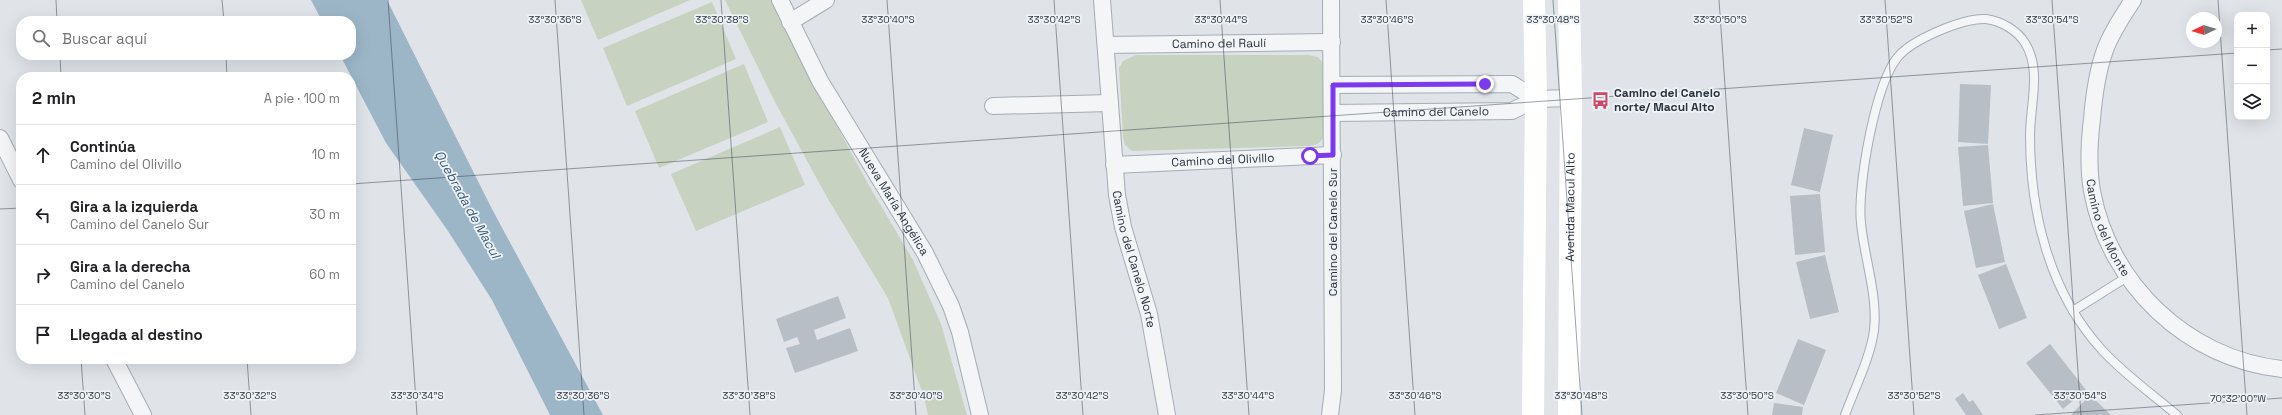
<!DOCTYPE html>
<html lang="es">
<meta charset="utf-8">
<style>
:root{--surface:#fff;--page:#f2f2f2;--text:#202124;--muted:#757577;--line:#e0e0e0}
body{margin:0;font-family:"Space Grotesk",sans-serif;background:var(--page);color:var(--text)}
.controls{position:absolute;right:12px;top:12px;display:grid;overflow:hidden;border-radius:8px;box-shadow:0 4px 16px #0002}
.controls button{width:36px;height:36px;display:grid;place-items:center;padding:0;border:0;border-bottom:1px solid var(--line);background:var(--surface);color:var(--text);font:20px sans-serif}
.compass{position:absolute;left:2186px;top:12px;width:36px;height:36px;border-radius:50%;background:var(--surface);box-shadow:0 4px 16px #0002;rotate:266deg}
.stop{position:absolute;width:12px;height:12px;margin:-9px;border:3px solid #7c3aed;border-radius:50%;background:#fff}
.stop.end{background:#7c3aed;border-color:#fff;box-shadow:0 1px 4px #0008}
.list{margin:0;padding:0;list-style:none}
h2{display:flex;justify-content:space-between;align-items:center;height:52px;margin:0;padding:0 16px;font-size:17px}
h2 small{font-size:13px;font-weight:400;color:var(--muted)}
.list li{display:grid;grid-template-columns:26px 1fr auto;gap:12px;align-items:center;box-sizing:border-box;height:60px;padding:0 16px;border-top:1px solid var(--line)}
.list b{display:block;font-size:15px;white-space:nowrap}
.list p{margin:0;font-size:13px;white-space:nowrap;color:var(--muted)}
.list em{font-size:13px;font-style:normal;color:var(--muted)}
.icon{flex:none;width:22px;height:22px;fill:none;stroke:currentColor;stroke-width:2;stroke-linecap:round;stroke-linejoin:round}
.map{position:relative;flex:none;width:2282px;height:415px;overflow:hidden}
.search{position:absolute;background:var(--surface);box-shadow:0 4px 16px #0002;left:16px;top:16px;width:340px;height:44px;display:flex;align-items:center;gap:10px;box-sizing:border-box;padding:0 14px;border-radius:16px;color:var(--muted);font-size:15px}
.panel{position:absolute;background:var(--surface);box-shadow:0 4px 16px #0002;left:16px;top:72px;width:340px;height:292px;border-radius:16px}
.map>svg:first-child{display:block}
.green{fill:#c7d2c1}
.water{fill:#9cb6c8}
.building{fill:#b7bec5}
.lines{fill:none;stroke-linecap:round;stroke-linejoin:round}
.lane-casing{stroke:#a5acb3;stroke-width:10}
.street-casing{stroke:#a5acb3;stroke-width:18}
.lane{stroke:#f3f5f7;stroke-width:8}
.street{stroke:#f3f5f7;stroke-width:16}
.secondary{stroke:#fff;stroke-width:22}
.route{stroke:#7c3aed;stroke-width:5}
.ticks{fill:none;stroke:#293440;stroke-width:1;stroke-opacity:0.45}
.labels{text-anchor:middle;stroke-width:3.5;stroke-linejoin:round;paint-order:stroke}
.street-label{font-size:12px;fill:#293440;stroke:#eff3f6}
.poi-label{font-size:12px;font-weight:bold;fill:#293440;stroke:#eff3f6;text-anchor:start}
.water-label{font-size:13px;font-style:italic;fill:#345773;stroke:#eff3f6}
.ticks-label{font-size:10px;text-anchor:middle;fill:#293440;stroke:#eff3f6;stroke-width:3.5;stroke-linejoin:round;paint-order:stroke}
</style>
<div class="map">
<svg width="2282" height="415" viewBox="0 0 2282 415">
<rect width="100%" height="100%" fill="#e0e4e9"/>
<g class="green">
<polygon points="581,0 690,0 598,40"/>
<polygon points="725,0 771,0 781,22 867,182 913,260 941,324 967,415 928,415 924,397 888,298 828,199 775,102"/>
<polygon points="712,2 736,59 627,106 603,48"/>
<path d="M1136 55H1309L1318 57 1323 63 1324 135C1321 143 1317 145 1309 146L1132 151 1125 145 1123 137 1119 68 1123 61Z"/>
<polygon points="744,64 768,122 659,168 635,111"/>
<polygon points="780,127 805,185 696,231 671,174"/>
</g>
<polygon class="water" points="311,0 387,0 492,209 603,415 550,415 492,300 448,231 386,143 340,55 351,55 351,21 322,21"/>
<g class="building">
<polygon points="1960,84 1991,85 1988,144 1958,142"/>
<polygon points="1804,128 1833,135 1820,192 1791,185"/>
<polygon points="1988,145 1993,203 1963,206 1958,147"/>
<polygon points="1820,194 1825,252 1795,255 1790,196"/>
<polygon points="1993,204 2005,262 1976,268 1964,211"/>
<polygon points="1825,255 1839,312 1810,319 1796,262"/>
<polygon points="2006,264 2027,318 1999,329 1978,275"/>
<polygon points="838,296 846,318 814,330 817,340 850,328 858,351 795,373 786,348 800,344 797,337 784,342 776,319"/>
<polygon points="1798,339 1826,350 1804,405 1776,393"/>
<polygon points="2050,344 2086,390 2063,409 2026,363"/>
<polygon points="1963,393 1969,402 1973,400 1983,415 1966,415 1955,399"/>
<polygon points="2090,395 2111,415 2071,415"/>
<polygon points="1774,403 1803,407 1802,415 1772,415"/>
</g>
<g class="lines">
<defs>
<g id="lane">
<polyline points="2073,311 2127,277"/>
<path d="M1845 415C1854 390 1871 356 1874 330 1878 295 1864 257 1861 223 1857 187 1875 86 1897 58 1911 40 1962 18 1986 19 2001 21 2017 30 2025 43 2042 70 2030 105 2030 135 2030 212 2049 292 2102 350 2124 374 2152 394 2177 415"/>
</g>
<g id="street">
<path id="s1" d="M780 0 820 81 925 253 951 306 960 332 980 415"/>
<path id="s2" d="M1102 0 1117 195 1123 227 1149 314 1167 415"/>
<path id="s3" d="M2133 0C2123 15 2111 33 2105 50 2097 72 2094 95 2092 119 2089 143 2088 167 2092 191 2109 284 2187 359 2282 369"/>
<polyline points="790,22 826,0"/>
<path id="s4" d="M1106 45 1332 42"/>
<polyline points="1333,85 1512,84 1536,99"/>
<polyline points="993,106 1110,103"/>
<path id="s5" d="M1333 113 1512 111 1536 99 1571 98"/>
<polyline points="0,138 21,180"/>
<path id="s6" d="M1114 165 1333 155"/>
<polyline points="114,359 143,415"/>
<polyline points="1330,415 1333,390 1331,0"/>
</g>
</defs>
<use href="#lane" class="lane-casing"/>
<use href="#street" class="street-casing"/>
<use href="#lane" class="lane"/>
<use href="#street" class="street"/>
<g class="secondary">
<polyline points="1533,415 1536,99 1534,0"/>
<path id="s7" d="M1569 415 1571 98 1569 0"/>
</g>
</g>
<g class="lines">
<polyline class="route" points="1310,156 1333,155 1333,85 1485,84"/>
</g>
<path class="ticks" d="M56 0 57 21M222 0 224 21M388 0 417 415M555 0 584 415M721 0 750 415M887 0 916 415M1054 0 1083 415M1220 0 1249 415M1386 0 1415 415M1553 0 1582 415M1719 0 1748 415M1885 0 1914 415M2052 0 2081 415M2218 0 2247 415M2267 50 2282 49M60 55 61 77M226 55 227 77M351 184 2237 53M0 209 21 208M81 359 85 415M247 359 251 415M2035 415 2282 398"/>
<defs>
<symbol id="bus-bare" viewBox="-9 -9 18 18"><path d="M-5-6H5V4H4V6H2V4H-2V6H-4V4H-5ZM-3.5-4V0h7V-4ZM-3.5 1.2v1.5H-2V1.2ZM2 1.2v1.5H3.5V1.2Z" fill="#cb486a" stroke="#eff3f6" stroke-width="2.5" paint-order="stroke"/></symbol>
</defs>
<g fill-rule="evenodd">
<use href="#bus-bare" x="1588" y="88" width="25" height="25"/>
</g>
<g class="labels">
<g class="street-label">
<text dy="4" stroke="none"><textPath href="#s4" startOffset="113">Camino del Raulí</textPath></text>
<text dy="4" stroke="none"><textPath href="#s5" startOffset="103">Camino del Canelo</textPath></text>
<text dy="4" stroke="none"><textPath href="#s6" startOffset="109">Camino del Olivillo</textPath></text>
<text dy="4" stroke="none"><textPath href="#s1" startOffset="232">Nueva María Angélica</textPath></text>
<text dy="4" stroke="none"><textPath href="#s7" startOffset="208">Avenida Macul Alto</textPath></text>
<text dy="4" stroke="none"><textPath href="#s3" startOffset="240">Camino del Monte</textPath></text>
<text transform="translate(1333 232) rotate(-90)" y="4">Camino del Canelo Sur</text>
<text dy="4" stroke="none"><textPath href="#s2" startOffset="262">Camino del Canelo Norte</textPath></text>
</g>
<g class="poi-label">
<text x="1614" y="97">Camino del Canelo<tspan x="1614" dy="14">norte/ Macul Alto</tspan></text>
</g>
<g class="water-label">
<text transform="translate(468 204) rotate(61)" y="5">Quebrada de Macul</text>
</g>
</g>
<g class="ticks-label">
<text x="555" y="23">33°30'36"S</text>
<text x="722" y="23">33°30'38"S</text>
<text x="888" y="23">33°30'40"S</text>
<text x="1054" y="23">33°30'42"S</text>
<text x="1221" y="23">33°30'44"S</text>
<text x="1387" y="23">33°30'46"S</text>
<text x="1553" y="23">33°30'48"S</text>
<text x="1720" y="23">33°30'50"S</text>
<text x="1886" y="23">33°30'52"S</text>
<text x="2052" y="23">33°30'54"S</text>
<text x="84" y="399">33°30'30"S</text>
<text x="250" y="399">33°30'32"S</text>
<text x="417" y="399">33°30'34"S</text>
<text x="583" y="399">33°30'36"S</text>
<text x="749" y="399">33°30'38"S</text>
<text x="916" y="399">33°30'40"S</text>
<text x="1082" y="399">33°30'42"S</text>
<text x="1248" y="399">33°30'44"S</text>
<text x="1415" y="399">33°30'46"S</text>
<text x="1581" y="399">33°30'48"S</text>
<text x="1747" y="399">33°30'50"S</text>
<text x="1914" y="399">33°30'52"S</text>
<text x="2080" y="399">33°30'54"S</text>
<text x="2238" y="402">70°32'00"W</text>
</g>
</svg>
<div class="controls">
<button>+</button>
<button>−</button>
<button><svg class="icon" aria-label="layers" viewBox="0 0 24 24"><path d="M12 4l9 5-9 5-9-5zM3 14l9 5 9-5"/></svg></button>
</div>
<svg class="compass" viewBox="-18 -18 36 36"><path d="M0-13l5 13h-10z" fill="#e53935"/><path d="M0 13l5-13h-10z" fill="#757577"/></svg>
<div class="stop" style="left:1310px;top:156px"></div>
<div class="stop end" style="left:1485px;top:84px"></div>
<div class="search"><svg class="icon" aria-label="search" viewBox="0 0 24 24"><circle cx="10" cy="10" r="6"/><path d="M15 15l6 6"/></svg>Buscar aquí</div>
<section class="panel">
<h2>2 min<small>A pie · 100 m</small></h2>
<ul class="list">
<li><svg class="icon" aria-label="ahead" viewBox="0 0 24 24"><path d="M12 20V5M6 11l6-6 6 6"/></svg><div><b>Continúa</b><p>Camino del Olivillo</p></div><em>10 m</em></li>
<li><svg class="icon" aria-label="left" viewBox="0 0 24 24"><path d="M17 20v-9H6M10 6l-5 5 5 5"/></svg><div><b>Gira a la izquierda</b><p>Camino del Canelo Sur</p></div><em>30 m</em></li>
<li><svg class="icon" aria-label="right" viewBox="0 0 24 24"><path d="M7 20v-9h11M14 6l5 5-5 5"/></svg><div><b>Gira a la derecha</b><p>Camino del Canelo</p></div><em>60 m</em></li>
<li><svg class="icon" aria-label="arrive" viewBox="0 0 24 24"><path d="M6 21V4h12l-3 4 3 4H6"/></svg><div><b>Llegada al destino</b></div></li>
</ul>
</section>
</div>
